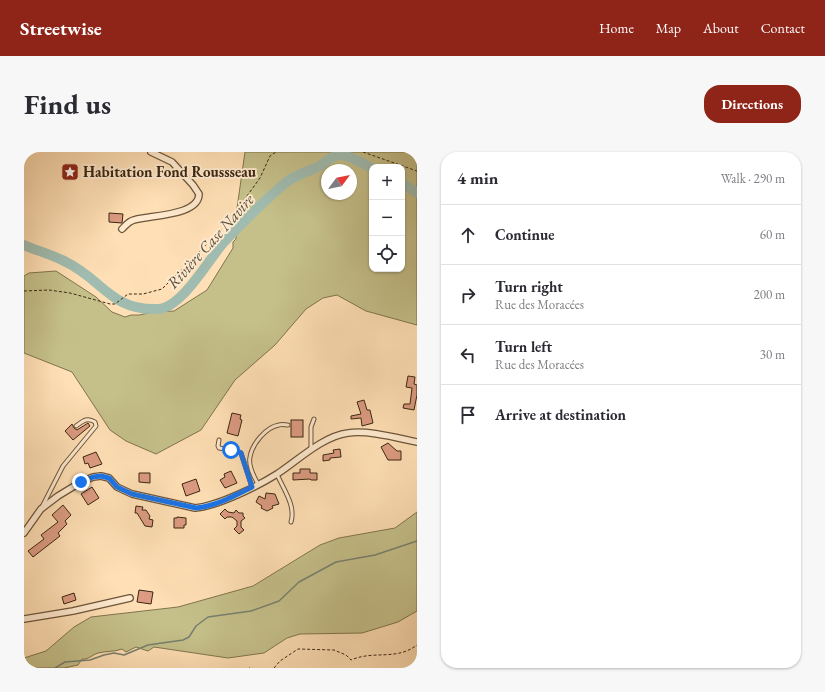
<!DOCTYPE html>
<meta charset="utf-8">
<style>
:root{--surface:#fff;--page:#f7f7f7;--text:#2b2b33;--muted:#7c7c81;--line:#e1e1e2;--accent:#8f2418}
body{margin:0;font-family:"EB Garamond",serif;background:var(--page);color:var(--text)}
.controls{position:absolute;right:12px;top:12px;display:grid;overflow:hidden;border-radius:8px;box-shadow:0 1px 3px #0004}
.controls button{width:36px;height:36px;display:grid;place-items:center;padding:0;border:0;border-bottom:1px solid var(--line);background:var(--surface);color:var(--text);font:20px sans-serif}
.compass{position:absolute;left:297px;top:12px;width:36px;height:36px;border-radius:50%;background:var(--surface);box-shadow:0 1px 3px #0004;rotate:58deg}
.stop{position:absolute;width:12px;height:12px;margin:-9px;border:3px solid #1a73e8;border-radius:50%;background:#fff}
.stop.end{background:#1a73e8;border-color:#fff;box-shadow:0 1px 4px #0008}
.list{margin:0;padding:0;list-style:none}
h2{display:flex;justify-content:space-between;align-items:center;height:52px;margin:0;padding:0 16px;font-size:17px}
h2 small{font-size:13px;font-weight:400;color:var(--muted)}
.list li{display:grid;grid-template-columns:26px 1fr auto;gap:12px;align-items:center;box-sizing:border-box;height:60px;padding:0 16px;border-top:1px solid var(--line)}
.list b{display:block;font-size:15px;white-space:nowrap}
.list p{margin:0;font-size:13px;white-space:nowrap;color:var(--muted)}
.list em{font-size:13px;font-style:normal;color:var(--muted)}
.icon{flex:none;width:22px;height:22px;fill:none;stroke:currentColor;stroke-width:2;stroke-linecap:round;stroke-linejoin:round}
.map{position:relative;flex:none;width:393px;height:516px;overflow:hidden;border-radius:16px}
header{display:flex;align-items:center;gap:24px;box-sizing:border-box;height:56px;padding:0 20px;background:var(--accent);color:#fff}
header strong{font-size:19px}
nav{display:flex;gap:22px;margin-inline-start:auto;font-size:14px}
.intro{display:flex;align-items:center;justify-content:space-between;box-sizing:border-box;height:96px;padding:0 24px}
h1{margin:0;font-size:28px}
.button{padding:10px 18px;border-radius:16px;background:var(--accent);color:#fff;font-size:14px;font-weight:700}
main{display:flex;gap:24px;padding:0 24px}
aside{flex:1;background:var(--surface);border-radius:16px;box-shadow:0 1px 3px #0004}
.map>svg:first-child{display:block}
.green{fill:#c5c08a;stroke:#80744e;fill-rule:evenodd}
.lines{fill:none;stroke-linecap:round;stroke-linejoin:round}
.stream{stroke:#788070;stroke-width:1.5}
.river{stroke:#a0bcb0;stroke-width:10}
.building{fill:#dc9b82;stroke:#3b2711}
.service-casing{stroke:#6c553a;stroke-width:5}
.minor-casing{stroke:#6c553a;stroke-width:8}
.path{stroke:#3b2711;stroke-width:1;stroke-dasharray:3 2;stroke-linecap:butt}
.service{stroke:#ffeacf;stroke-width:3}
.minor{stroke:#ffeacf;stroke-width:5.5}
.route{stroke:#1a73e8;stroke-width:5}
.labels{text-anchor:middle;stroke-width:4;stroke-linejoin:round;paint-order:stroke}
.poi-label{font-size:15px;font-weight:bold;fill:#3b2711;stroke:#ffeacf;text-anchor:start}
.water-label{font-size:16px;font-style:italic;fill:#544c39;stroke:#ffeacf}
</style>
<header>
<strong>Streetwise</strong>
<nav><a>Home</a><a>Map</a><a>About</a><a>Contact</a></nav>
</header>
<div class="intro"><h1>Find us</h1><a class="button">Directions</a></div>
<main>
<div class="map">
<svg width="393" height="516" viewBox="0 0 393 516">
<rect width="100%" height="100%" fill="#ffdfb5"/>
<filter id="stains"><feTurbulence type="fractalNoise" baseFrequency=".005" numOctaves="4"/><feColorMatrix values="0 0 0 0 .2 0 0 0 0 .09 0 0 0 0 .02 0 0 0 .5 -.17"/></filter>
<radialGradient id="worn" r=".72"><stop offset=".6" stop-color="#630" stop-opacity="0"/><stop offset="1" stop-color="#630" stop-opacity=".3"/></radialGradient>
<g class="green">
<path d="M221 0H393V173L342 159 313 143 299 146 282 157 251 193 211 228 177 278 132 302 102 289 86 278 48 220 0 201V124L5 121 32 119 72 145 88 160 101 165 107 163H115L130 160 150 159 183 138 209 96V90L212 87V68L216 64 213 56ZM348 15H378V117H348ZM303 18H327V42H303Z"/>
<path d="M393 360V459L374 470 338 481 276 482 263 486 240 501 204 506 130 495 124 499 112 495 102 500 98 497C90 500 82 499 74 501 68 503 64 508 58 507L54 513 40 516H0V506L22 499 50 475 67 465 154 455 229 434 296 393 315 386 371 376Z"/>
</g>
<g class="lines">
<polyline class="stream" points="31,516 41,510 66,508 80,503 90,501 100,503 124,493 159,488 165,485 172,474 184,465 227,459 255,449 275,430 312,410 351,403 393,389"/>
<g class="river">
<polyline points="378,31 393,41"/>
<path d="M0 93C14 99 29 103 42 110 78 127 87 159 134 157 158 156 185 107 200 90 218 71 239 50 259 33 268 24 282 20 294 15 301 11 307 4 315 3 323 2 340 12 348 16"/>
</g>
</g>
<g class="building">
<polygon points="85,61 99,62 98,71 85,70"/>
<polygon points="384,224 391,225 390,232 393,233 393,243 390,258 379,256 380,252 386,252 388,236 382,235"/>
<polygon points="340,248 343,258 346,258 349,271 338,274 337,266 327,267 327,264 337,262 333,250"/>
<polygon points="208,261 217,263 216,267 218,268 214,284 203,281"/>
<rect x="267" y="268" width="12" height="17"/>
<polygon points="64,271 66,274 49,288 41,279 48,272 50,276 53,278"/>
<polygon points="364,291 373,299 377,299 377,308 364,308 357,295"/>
<polygon points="316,297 317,305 306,306 306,308 299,309 299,303 310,301 309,298"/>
<polygon points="72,300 78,312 66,316 64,311 61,312 59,305"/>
<polygon points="276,317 286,317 286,321 293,321 293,328 287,328 286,327 269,328 269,321 276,321"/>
<polygon points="207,319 213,331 201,336 196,328 201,325 200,322"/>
<polygon points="115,321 126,321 126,331 115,330"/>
<polygon points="172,327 176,339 162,344 158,332"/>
<polygon points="68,335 75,346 64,353 57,342"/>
<polygon points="242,341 251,342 255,352 248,354 249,356 243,359 237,356 238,354 232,350 235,344 241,347"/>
<polygon points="39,353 47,363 41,369 43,372 34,381 36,384 9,405 4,399 20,387 17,383 34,370 28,363"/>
<polygon points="112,354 119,355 118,358 122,358 126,364 125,367 129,368 128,375 121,374 113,361 111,361"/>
<polygon points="201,357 204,360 210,361 212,358 215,361 219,361 219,364 221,366 217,369 217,375 220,378 215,382 210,377 213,374 213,369 208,365 203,365 201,367 196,362"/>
<polygon points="153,365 162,366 162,373 160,373 160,376 150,376 150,366 153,366"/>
<polygon points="115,438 129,440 127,452 113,450"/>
<polygon points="50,441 52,448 40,452 38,445"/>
</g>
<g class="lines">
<defs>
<g id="service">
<polyline points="195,288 194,294 195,296 213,299 217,301 228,335"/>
<polyline points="287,298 287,275 290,267"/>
<path d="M253 322C259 337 272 353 267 370"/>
<path d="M234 332C230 325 224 314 226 305 228 292 242 275 255 273 258 272 261 273 264 273"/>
<path d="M18 355 39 314 72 274 71 270C63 265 59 269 52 274"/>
</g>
<g id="minor">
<path d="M98 77C102 73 105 69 110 68 126 63 175 64 175 42L169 33 148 10 127 0"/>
<path d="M0 381 17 357 34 344 57 330 69 325 77 324 85 326 93 335 108 342 171 356C194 354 234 334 253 322 273 309 299 284 324 281 344 278 373 286 393 290"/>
<polyline points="0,467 49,459 106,446"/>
</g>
</defs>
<use href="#service" class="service-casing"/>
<use href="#minor" class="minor-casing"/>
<g class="path">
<polyline points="339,0 393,19"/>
<polyline points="0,139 25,138 46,141 86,152 91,152 104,142 119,142 138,137 202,73 236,26 246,4 252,0"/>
<polyline points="225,516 226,516"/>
<path d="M250 516 256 509 274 497 310 498 322 503 327 508C350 498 372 509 393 493"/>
</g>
<use href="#service" class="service"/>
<use href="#minor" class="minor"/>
</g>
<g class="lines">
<path class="route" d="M57 330 69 325 77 324 85 326 93 335 108 342 172 356C192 354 210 344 228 335L217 301 213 299 207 298"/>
</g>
<defs>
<symbol id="sight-square" viewBox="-11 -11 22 22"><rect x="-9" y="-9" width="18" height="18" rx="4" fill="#8f2418" stroke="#ffeacf"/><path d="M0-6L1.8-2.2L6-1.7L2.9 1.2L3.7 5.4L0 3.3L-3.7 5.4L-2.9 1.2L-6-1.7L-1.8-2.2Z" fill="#fff"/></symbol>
</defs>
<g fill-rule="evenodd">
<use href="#sight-square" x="36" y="10" width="20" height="20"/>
</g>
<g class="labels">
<g class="poi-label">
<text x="59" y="25">Habitation Fond Roussseau</text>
</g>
<g class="water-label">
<text transform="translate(186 89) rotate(-48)" y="6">Rivière Case Navire</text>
</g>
</g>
<rect width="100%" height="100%" filter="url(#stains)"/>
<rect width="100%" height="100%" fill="url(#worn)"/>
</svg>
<div class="controls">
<button>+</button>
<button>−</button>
<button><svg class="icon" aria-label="locate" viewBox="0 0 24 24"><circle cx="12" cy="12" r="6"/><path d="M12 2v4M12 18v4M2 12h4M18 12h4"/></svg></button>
</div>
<svg class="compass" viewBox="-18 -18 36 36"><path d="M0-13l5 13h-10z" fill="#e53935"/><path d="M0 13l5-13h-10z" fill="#7c7c81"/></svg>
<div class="stop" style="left:207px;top:298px"></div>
<div class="stop end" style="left:57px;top:330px"></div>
</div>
<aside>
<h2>4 min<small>Walk · 290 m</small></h2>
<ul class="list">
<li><svg class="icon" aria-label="ahead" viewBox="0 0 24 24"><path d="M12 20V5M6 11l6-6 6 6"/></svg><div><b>Continue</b></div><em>60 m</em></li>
<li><svg class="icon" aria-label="right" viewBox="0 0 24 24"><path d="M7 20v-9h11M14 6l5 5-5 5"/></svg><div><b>Turn right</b><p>Rue des Moracées</p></div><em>200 m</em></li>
<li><svg class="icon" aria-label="left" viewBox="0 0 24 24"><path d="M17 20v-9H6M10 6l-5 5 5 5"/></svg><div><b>Turn left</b><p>Rue des Moracées</p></div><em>30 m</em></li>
<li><svg class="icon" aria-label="arrive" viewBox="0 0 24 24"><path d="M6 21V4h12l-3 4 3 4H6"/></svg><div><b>Arrive at destination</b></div></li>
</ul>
</aside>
</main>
